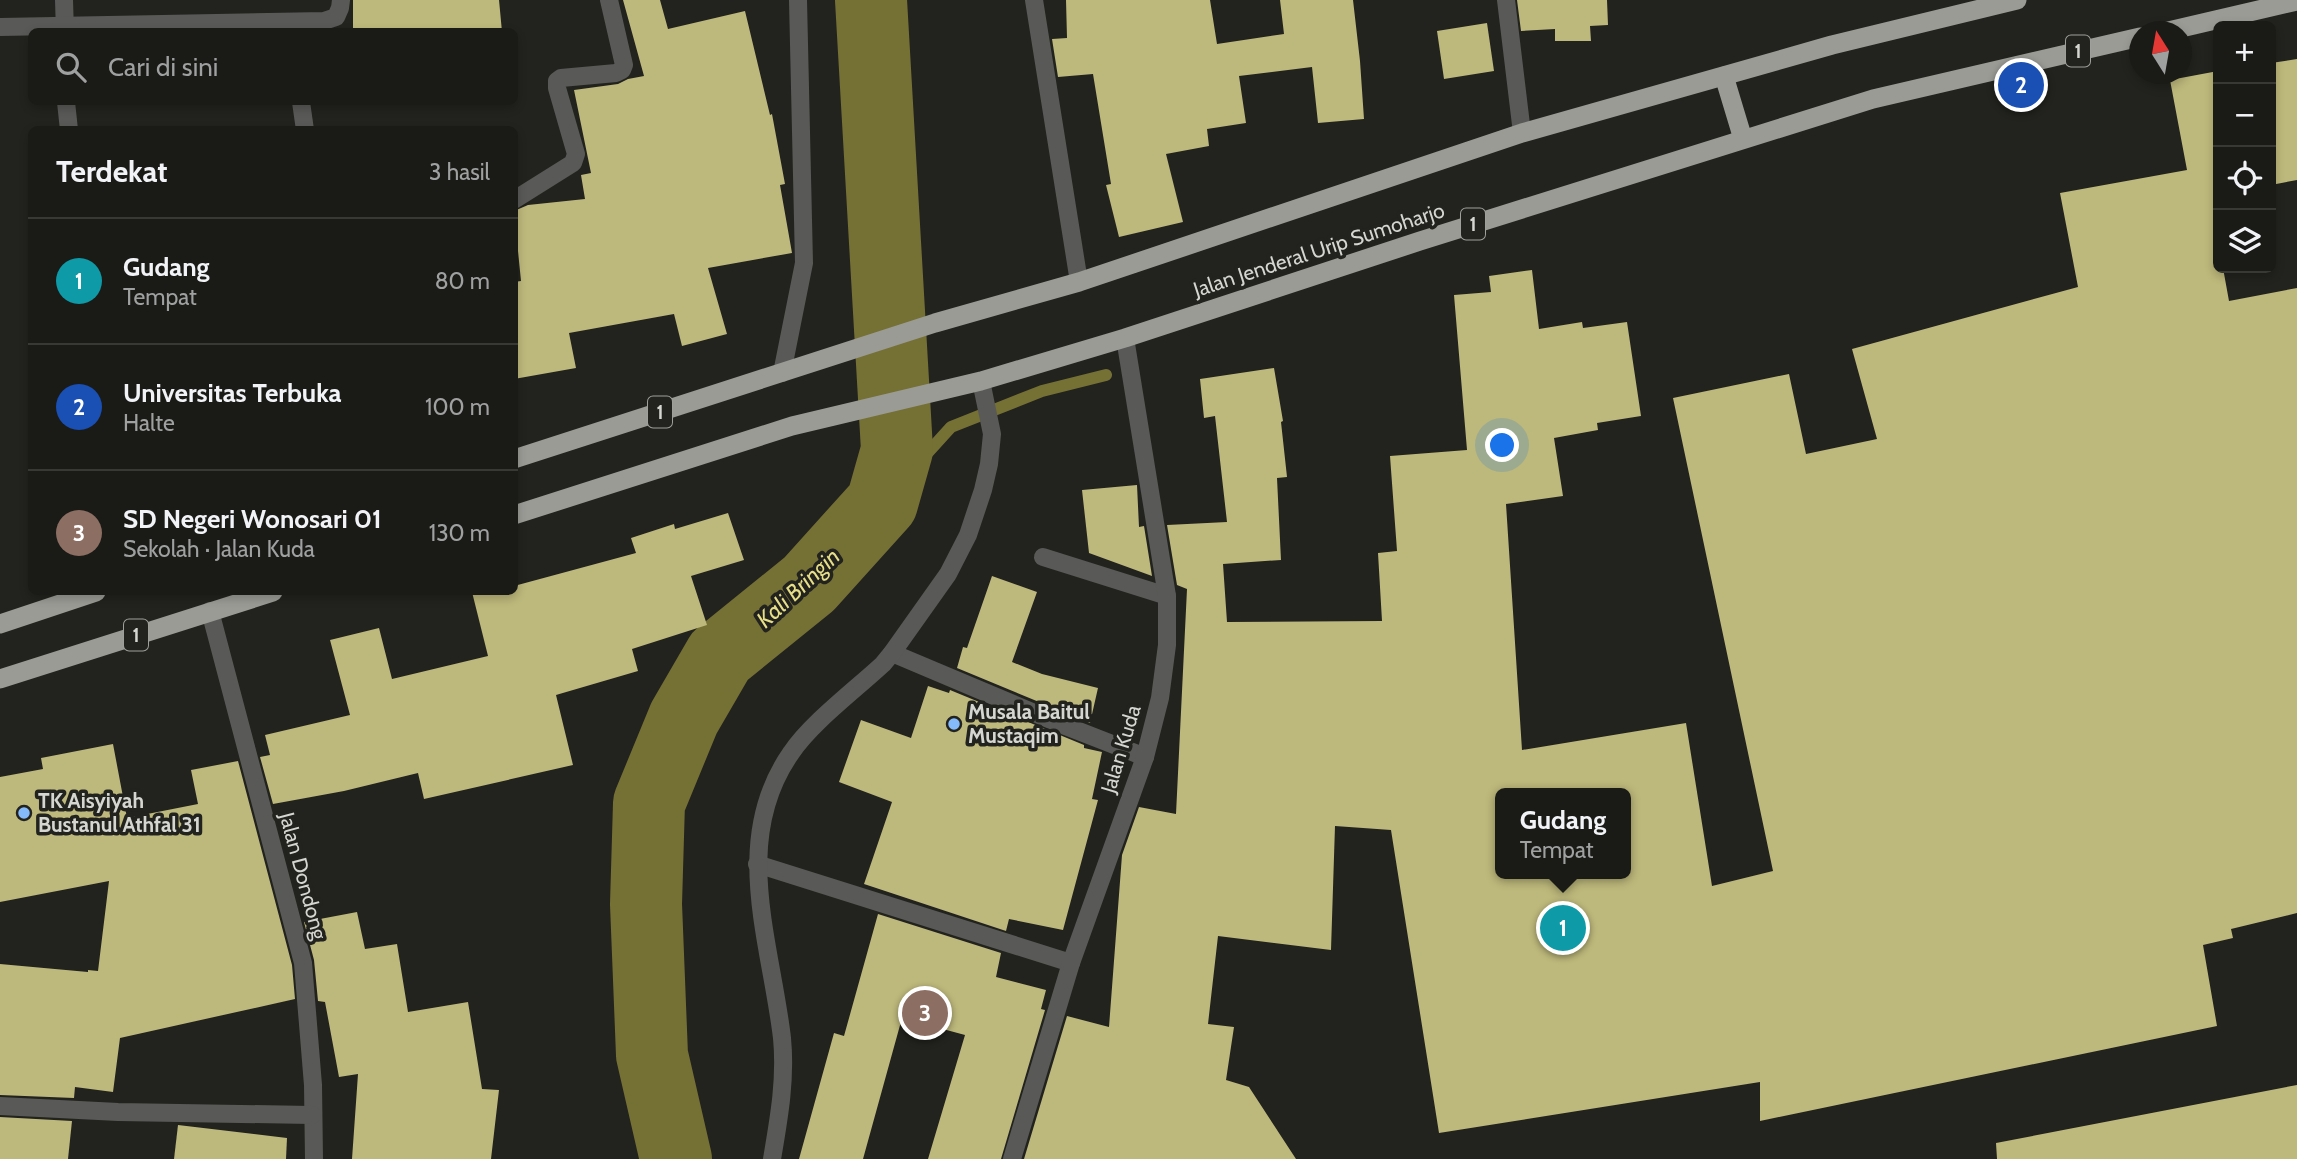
<!DOCTYPE html>
<html lang="id">
<meta charset="utf-8">
<style>
:root{--surface:#1a1a16;--page:#272723;--text:#f1f3f6;--muted:#9fa1a1;--line:#383835;--accent:#86bbfb}
body{margin:0;font-family:Cabin,sans-serif;background:var(--page);color:var(--text)}
.controls{position:absolute;right:21px;top:21px;display:grid;overflow:hidden;border-radius:10px;box-shadow:0 4px 10px #0003}
.controls button{width:63px;height:63px;display:grid;place-items:center;padding:0;border:0;border-bottom:2px solid var(--line);background:var(--surface);color:var(--text);font:35px sans-serif}
.compass{position:absolute;left:2129px;top:21px;width:63px;height:63px;border-radius:50%;background:var(--surface);box-shadow:0 4px 10px #0003;rotate:349deg}
.you{position:absolute;left:1503px;top:446px;width:24px;height:24px;margin:-18px;border:5px solid #fff;border-radius:50%;background:#1a73e8;box-shadow:0 0 0 10px #1a73e833}
.badge{display:grid;place-items:center;width:46px;height:46px;border-radius:50%;background:var(--accent);color:#fff;font-size:23px;font-weight:700}
.pin{position:absolute;translate:-50% -50%;border:4px solid #fff;box-shadow:0 2px 7px #0006}
.popup{position:absolute;left:1495px;top:788px;width:136px;height:91px;box-sizing:border-box;display:grid;place-content:center;border-radius:10px;background:var(--surface);filter:drop-shadow(0 2px 5px #0005);font-size:23px;white-space:nowrap;color:var(--muted)}
.popup b{font-size:26px;color:var(--text)}
.popup::after{content:'';position:absolute;left:50%;top:100%;margin-left:-14px;border:14px solid transparent;border-top-color:var(--surface)}
.list{margin:0;padding:0;list-style:none}
h2{display:flex;justify-content:space-between;align-items:center;height:91px;margin:0;padding:0 28px;font-size:30px}
h2 small{font-size:23px;font-weight:400;color:var(--muted)}
.list li{display:grid;grid-template-columns:46px 1fr auto;gap:21px;align-items:center;box-sizing:border-box;height:126px;padding:0 28px;border-top:2px solid var(--line)}
.list b{display:block;font-size:26px;white-space:nowrap}
.list p{margin:0;font-size:23px;white-space:nowrap;color:var(--muted)}
.list em{font-size:23px;font-style:normal;color:var(--muted)}
.icon{flex:none;width:38px;height:38px;fill:none;stroke:currentColor;stroke-width:2;stroke-linecap:round;stroke-linejoin:round}
.map{position:relative;flex:none;width:2297px;height:1159px;overflow:hidden}
.search{position:absolute;background:var(--surface);box-shadow:0 4px 10px #0003;left:28px;top:28px;width:490px;height:77px;display:flex;align-items:center;gap:18px;box-sizing:border-box;padding:0 24px;border-radius:10px;color:var(--muted);font-size:26px}
.panel{position:absolute;background:var(--surface);box-shadow:0 4px 10px #0003;left:28px;top:126px;width:490px;height:469px;border-radius:10px}
.map>svg:first-child{display:block}
.lines{fill:none;stroke-linecap:round;stroke-linejoin:round}
.stream{stroke:#757034;stroke-width:12}
.river{stroke:#757034;stroke-width:72}
.building{fill:#bdb87b;fill-rule:evenodd}
.minor{stroke:#595957;stroke-width:18}
.trunk{stroke:#9b9b96;stroke-width:19}
.poi-dot{fill:#86bbfb;stroke:#22221e;stroke-width:2.5}
.labels{text-anchor:middle;stroke-width:7;stroke-linejoin:round;paint-order:stroke}
.shield{fill:#22221e;stroke:#9f9f9c;stroke-width:2}
.shield-label{font-size:19px;font-weight:bold;fill:#d5d5d2}
.street-label{font-size:21px;fill:#d5d5d2;stroke:#22221e}
.poi-label{font-size:21px;font-weight:bold;fill:#d5d5d2;stroke:#22221e;text-anchor:start}
.water-label{font-size:23px;font-style:italic;fill:#e7df87;stroke:#22221e}
</style>
<div class="map">
<svg width="2297" height="1159" viewBox="0 0 2297 1159">
<rect width="100%" height="100%" fill="#22221e"/>
<g class="lines">
<polyline class="stream" points="882,503 951,427 1042,391 1106,375"/>
<polyline class="river" points="676,1159 652,1055 646,904 649,803 684,718 720,656 809,584 882,503 897,450 871,0"/>
</g>
<g class="building">
<polygon points="353,0 499,0 502,32 353,32"/>
<polygon points="623,0 660,0 668,29 745,11 770,115 772,114 785,184 780,185 792,253 708,268 727,334 682,346 674,314 569,333 576,368 514,379 514,282 521,281 514,211 528,205 585,199 581,175 591,173 574,90 618,84 628,79 644,76"/>
<polygon points="1066,0 1210,0 1217,44 1284,34 1280,0 1353,0 1360,61 1364,119 1318,123 1312,67 1239,76 1246,123 1207,129 1209,146 1166,154 1183,222 1119,237 1106,185 1111,184 1093,74 1058,77 1052,39 1067,38"/>
<polygon points="1517,0 1607,0 1608,25 1590,26 1591,41 1555,41 1555,29 1521,31"/>
<polygon points="1487,23 1494,71 1444,79 1437,31"/>
<polygon points="2297,59 2297,180 2271,185 2271,63"/>
<path d="M2218 71V268H2223L2229 301 2297 288V913L2231 929 2233 938 2203 945 2217 1026 1760 1121V1082L1439 1133 1391 830 1335 826 1331 950 1218 936 1208 1024 1234 1027 1226 1080 1249 1087 1296 1159H1024L1067 1016 1109 1027 1122 855 1139 807 1176 814 1187 589 1177 585 1167 525 1227 522 1215 416 1204 418 1200 379 1274 368 1283 421 1281 422 1287 477 1277 478 1281 560 1223 564 1227 622 1382 621 1378 553 1397 551 1390 456 1467 450 1454 295 1491 292 1489 276 1532 270 1539 329 1582 322 1583 328 1627 322 1641 416 1597 423 1598 430 1554 438 1563 496 1506 504 1522 750 1686 723 1712 886 1773 871 1673 398 1789 374 1806 454 1877 439 1852 349 2078 287 2060 193 2187 170 2170 80ZM1500 793H1626V874H1500Z"/>
<polygon points="1137,485 1139,527 1144,526 1152,576 1089,553 1082,490"/>
<polygon points="728,513 744,560 691,576 707,625 632,649 638,671 556,695 573,765 424,799 418,773 344,791 273,804 260,757 270,755 265,735 350,715 330,640 379,628 392,679 488,656 472,592 514,592 514,586 636,553 631,538 674,524 675,529"/>
<polygon points="992,576 1037,592 1012,662 1042,674 1098,688 1090,723 957,668 963,647 967,648"/>
<polygon points="928,686 949,693 950,690 1084,745 1084,748 1102,752 1092,799 1098,800 1063,930 1009,919 1006,931 864,884 892,802 839,782 861,720 911,738"/>
<polygon points="113,744 127,818 198,804 191,770 238,761 292,965 295,999 120,1038 113,1092 75,1087 74,1098 0,1095 0,964 88,972 88,970 98,971 109,881 0,902 0,777 43,769 41,758"/>
<polygon points="357,912 365,949 397,944 408,1012 468,1002 482,1089 499,1090 491,1159 352,1159 358,1074 339,1077 325,1002 318,1001 314,960 304,922"/>
<polygon points="878,914 1001,953 996,977 1046,990 1041,1009 1045,1010 1001,1159 928,1159 965,1035 902,1018 863,1159 799,1159 834,1033 844,1036"/>
<polygon points="2297,1085 2297,1159 1997,1159 1996,1143"/>
<polygon points="0,1117 72,1121 68,1159 0,1159"/>
<polygon points="178,1125 287,1138 286,1159 174,1159"/>
</g>
<g class="lines">
<g class="minor">
<polyline points="64,0 65,32"/>
<polyline points="1034,0 1079,282"/>
<polyline points="1506,0 1522,133"/>
<polyline points="0,27 324,21 336,17 340,8 341,0"/>
<polyline points="66,102 69,130"/>
<polyline points="301,102 305,130"/>
<polyline points="514,200 573,163 576,154 557,88 557,81 561,78 616,73 622,70 624,65 609,0"/>
<polyline points="782,373 804,263 798,0"/>
<polyline points="1043,557 1167,596"/>
<polyline points="210,611 303,963 313,1085 314,1159"/>
<polyline points="892,653 1058,723 1145,757"/>
<polyline points="757,864 1071,963"/>
<polyline points="0,1106 118,1112 312,1115"/>
<path d="M772 1159C779 1118 786 1079 782 1038 771 943 730 840 791 753 811 723 855 690 883 664L892 653 948 574 968 535 983 490 989 464 992 434 981 381"/>
<polyline points="1012,1159 1071,963 1145,757 1160,698 1167,645 1167,596 1125,338"/>
</g>
<g class="trunk">
<polyline points="2164,32 2297,1"/>
<polyline points="1724,76 1743,139"/>
<polyline points="514,459 935,323 1079,282 1522,133 1832,45 2017,0"/>
<polyline points="514,515 792,426 981,381 1125,338 1420,241 1873,99 2140,37"/>
<polyline points="0,624 96,592"/>
<polyline points="0,679 273,592"/>
</g>
</g>
<g class="poi-dot">
<circle cx="954" cy="724" r="7"/>
<circle cx="24" cy="813" r="7"/>
</g>
<g class="labels">
<g class="shield">
<rect x="2066" y="35.5" width="24" height="31" rx="5"/>
<rect x="1461" y="208.5" width="24" height="31" rx="5"/>
<rect x="648" y="396.5" width="24" height="31" rx="5"/>
<rect x="124" y="619.5" width="24" height="31" rx="5"/>
</g>
<g class="shield-label">
<text x="2078" y="58">1</text>
<text x="1473" y="231">1</text>
<text x="660" y="419">1</text>
<text x="136" y="642">1</text>
</g>
<g class="street-label">
<text transform="translate(1319 250) rotate(-18)" y="7">Jalan Jenderal Urip Sumoharjo</text>
<text transform="translate(1121 749) rotate(-73)" y="7">Jalan Kuda</text>
<text transform="translate(303 876) rotate(75)" y="7">Jalan Dondong</text>
</g>
<g class="poi-label">
<text x="968" y="719">Musala Baitul<tspan x="968" dy="24">Mustaqim</tspan></text>
<text x="38" y="808">TK Aisyiyah<tspan x="38" dy="24">Bustanul Athfal 31</tspan></text>
</g>
<g class="water-label">
<text transform="translate(798 588) rotate(-43)" y="8">Kali Bringin</text>
</g>
</g>
</svg>
<div class="controls">
<button>+</button>
<button>−</button>
<button><svg class="icon" aria-label="locate" viewBox="0 0 24 24"><circle cx="12" cy="12" r="6"/><path d="M12 2v4M12 18v4M2 12h4M18 12h4"/></svg></button>
<button><svg class="icon" aria-label="layers" viewBox="0 0 24 24"><path d="M12 4l9 5-9 5-9-5zM3 14l9 5 9-5"/></svg></button>
</div>
<svg class="compass" viewBox="-18 -18 36 36"><path d="M0-13l5 13h-10z" fill="#e53935"/><path d="M0 13l5-13h-10z" fill="#9fa1a1"/></svg>
<div class="you"></div>
<div class="pin badge" style="left:1563px;top:928px;background:#0f9aa8">1</div>
<div class="popup"><b>Gudang</b>Tempat</div>
<div class="pin badge" style="left:2021px;top:85px;background:#1a4fb4">2</div>
<div class="pin badge" style="left:925px;top:1013px;background:#8d6e63">3</div>
<div class="search"><svg class="icon" aria-label="search" viewBox="0 0 24 24"><circle cx="10" cy="10" r="6"/><path d="M15 15l6 6"/></svg>Cari di sini</div>
<section class="panel">
<h2>Terdekat<small>3 hasil</small></h2>
<ul class="list">
<li><span class="badge" style="background:#0f9aa8">1</span><div><b>Gudang</b><p>Tempat</p></div><em>80 m</em></li>
<li><span class="badge" style="background:#1a4fb4">2</span><div><b>Universitas Terbuka</b><p>Halte</p></div><em>100 m</em></li>
<li><span class="badge" style="background:#8d6e63">3</span><div><b>SD Negeri Wonosari 01</b><p>Sekolah · Jalan Kuda</p></div><em>130 m</em></li>
</ul>
</section>
</div>
